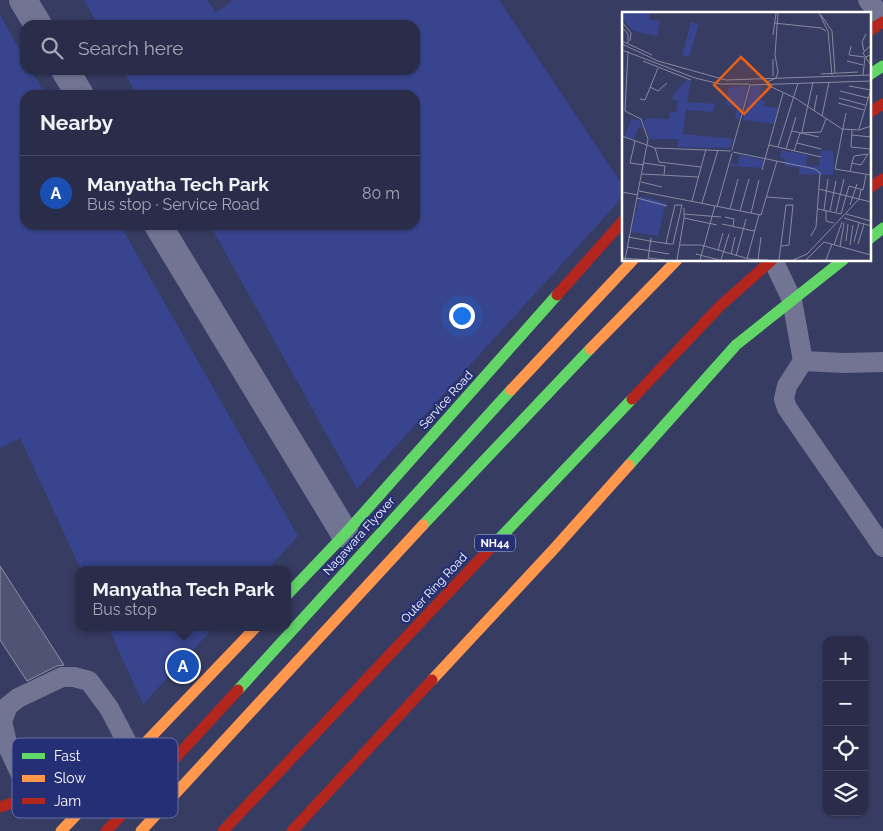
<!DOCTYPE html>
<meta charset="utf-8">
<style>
:root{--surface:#292d4a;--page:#313551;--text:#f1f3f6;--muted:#a5a8b5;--line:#454962;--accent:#b9bbc8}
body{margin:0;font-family:Raleway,sans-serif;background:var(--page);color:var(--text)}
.controls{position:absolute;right:15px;bottom:15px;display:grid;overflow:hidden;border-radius:10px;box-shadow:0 1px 4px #0004}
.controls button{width:45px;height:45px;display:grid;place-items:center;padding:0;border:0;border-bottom:1px solid var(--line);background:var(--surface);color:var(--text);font:25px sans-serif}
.you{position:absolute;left:461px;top:315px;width:18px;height:18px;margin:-12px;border:4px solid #fff;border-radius:50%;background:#1a73e8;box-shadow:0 0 0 8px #1a73e833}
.badge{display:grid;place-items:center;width:32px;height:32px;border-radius:50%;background:var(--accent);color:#fff;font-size:16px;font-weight:700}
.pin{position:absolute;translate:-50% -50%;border:2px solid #fff;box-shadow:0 1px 5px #0006}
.popup{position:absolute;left:76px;top:566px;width:215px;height:65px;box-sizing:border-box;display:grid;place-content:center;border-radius:10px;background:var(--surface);filter:drop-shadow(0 1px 4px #0005);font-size:16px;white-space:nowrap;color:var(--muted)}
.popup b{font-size:19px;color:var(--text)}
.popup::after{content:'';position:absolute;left:50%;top:100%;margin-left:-10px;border:10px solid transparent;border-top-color:var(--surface)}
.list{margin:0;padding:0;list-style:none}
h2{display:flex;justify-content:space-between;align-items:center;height:65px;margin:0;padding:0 20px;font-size:21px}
h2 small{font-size:16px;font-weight:400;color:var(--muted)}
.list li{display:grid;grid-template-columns:32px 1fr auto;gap:15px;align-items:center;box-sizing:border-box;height:75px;padding:0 20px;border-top:1px solid var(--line)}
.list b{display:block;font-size:19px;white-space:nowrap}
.list p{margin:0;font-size:16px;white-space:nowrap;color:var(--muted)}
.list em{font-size:16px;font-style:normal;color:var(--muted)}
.icon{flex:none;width:28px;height:28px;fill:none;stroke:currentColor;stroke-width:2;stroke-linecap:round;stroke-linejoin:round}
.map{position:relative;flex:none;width:883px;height:831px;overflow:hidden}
.search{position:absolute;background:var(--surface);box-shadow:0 1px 4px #0004;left:20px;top:20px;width:400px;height:55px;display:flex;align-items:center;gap:12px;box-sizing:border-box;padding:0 18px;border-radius:15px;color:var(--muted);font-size:19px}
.panel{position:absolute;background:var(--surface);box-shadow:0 1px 4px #0004;left:20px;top:90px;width:400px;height:140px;border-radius:15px}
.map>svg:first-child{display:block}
.green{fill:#38448d}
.building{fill:#505474;stroke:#8e91aa}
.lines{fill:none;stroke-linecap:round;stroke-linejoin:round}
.lane{stroke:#717593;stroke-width:20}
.street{stroke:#717593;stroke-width:28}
.fast{stroke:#63d668;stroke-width:11}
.slow{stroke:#ff974d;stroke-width:11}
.jam{stroke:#b3261e;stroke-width:11}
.labels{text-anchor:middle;stroke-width:4.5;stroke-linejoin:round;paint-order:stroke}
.shield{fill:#242f76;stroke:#bdc1d6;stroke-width:1}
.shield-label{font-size:11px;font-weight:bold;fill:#fff}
.street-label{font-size:12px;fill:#fff;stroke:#242f76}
.inset-road{fill:none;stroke:#878aa1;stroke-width:1}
.view{fill:#e96118;fill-opacity:0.15;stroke:#e96118;stroke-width:2.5}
.inset-edge{fill:none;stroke:#fff;stroke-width:2.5}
.key{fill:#242f76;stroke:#666d9f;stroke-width:1}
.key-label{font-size:14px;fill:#fff}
</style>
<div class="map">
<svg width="883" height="831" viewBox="0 0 883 831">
<rect width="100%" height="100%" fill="#373c63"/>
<g class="green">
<polygon points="84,0 207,0 216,13 233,0 499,0 623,186 623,197 357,489 210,225 415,225 415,95 137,95 123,70 415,70 415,25 98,25"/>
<polygon points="0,15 25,59 25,70 31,70 46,95 25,95 25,225 120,225 298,536 267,570 81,570 20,438 0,448"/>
<polygon points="108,627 214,627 143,704"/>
</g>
<polygon class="building" points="0,566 64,665 57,666 27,681 0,640"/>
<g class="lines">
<g class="lane">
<polyline points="868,0 883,18"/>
<polyline points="773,260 792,300 803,361 844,363 883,362"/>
<polyline points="803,361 787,386 784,399 787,408 883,547"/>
<polyline points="31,796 8,747 2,721 8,706 18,698 62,677 74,677 89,681 109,708 134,756"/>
</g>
<g class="street">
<polyline points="23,0 38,25"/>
<polyline points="65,70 80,95"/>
<polyline points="158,225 345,534"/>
</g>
<g class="fast">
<polyline points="869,75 883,66"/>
<polyline points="869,239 883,228"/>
<polyline points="629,465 736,345 843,260"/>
<polyline points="423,525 590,349"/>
<polyline points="498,540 632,399"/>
<polyline points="287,595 345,534 557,295"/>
<polyline points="238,690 511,390"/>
</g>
<g class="slow">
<polyline points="590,349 677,260"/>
<polyline points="511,390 633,260"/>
<polyline points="432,680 553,550 629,465"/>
<polyline points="61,831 256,627"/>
<polyline points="141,831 423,525"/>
</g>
<g class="jam">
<polyline points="869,31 883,22"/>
<polyline points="869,113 883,104"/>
<polyline points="869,188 883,179"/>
<polyline points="557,295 623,221"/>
<polyline points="632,399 720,306 772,260"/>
<polyline points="0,807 120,767"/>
<polyline points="106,831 145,791 238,690"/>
<polyline points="223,831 498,540"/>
<polyline points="292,831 432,680"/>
</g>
</g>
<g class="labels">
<rect class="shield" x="475" y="534.5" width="40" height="17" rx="4"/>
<g class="shield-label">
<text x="495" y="547">NH44</text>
</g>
<g class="street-label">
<text transform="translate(446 400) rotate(-48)" y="4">Service Road</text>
<text transform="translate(359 536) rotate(-48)" y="4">Nagawara Flyover</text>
<text transform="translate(434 588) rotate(-47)" y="4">Outer Ring Road</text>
</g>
</g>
<g transform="translate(622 12)">
<rect width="249" height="249" fill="#373c63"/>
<path d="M2 1H28L27 8 38 9 35 24 11 19 0 6ZM69 10 77 12 67 45 60 43ZM65 68 69 69 65 90 93 92 91 100 64 98 61 122 111 127 108 136 55 135 56 127H28L21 109 26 106 47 107 48 100H54L56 89 50 87 52 81ZM126 74 117 107H113L115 95 104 93 107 75ZM129 74H140L136 87 143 89 142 94 156 96 152 112 121 108ZM9 107 18 108 20 115 16 116 12 127 3 124ZM159 138 185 143 184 153 197 155 199 138 211 139V163L177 162V156L163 154V147L158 146ZM118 143 142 148 140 156 109 154V151L115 153ZM18 184 44 191 36 224 9 220Z" fill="#38448d"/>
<path class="inset-road" d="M197 1 206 19 210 63M199 3 210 19 213 61M0 10 9 21 8 29M152 11 199 16 204 19M0 15 6 22V31M151 23 154 1M0 29 30 43M0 32 36 49 104 68 249 63M229 34 227 43 242 45M0 38 73 66 98 72H127M242 39 240 30 244 22M151 47V64M21 49 69 68M225 49 241 53M248 52 241 41 249 33M199 62 236 60M241 63 243 45 249 43M145 70 154 66 156 60 153 43 156 1M127 73 249 69M145 73 173 86 220 117 237 118 249 114M227 74 249 78M28 75 36 79 45 71M218 79 246 86M217 86 243 93M18 87 23 88 36 56M216 91 242 98M192 99 195 83M224 101 213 157 249 163M200 104 207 70M237 117 249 77M230 118 229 135 248 137V142M170 119 197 125M180 120 191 70M178 121 199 120 204 107M230 123 249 125M0 124 33 136 109 139M13 129 8 151 22 153M175 131 199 137M147 133 199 145M156 135 176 71M33 136 37 150 79 155M164 137 174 105M110 138 128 73M172 139 178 121M111 140 193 157 198 161 194 215 189 224M22 151 43 154 42 163M230 151 232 144 246 142M140 158 161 81M228 160 230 151 239 153 246 142M20 162 76 165M19 170 40 175M197 177 237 187 239 178M17 179 139 203 155 149M0 180 16 183M145 185 171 187M15 186 45 194M70 189 84 137M80 191 96 138M228 193 235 172M95 195 110 141M62 196V206L95 213M108 197 116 167M196 197 219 202 227 174 241 178 244 163M202 198 206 167M204 198V209L212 211M118 199 127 167M208 199 214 169M214 200 222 167M129 201 137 168M62 202 99 205M224 202 249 209M103 205 112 207 111 215M222 206 249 214M100 212 132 219M6 225 28 229 48 232H51L60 193H53L44 231M224 229 226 212M232 230 237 211M236 232 242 212M57 233H79L127 247 146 248M212 233 220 210M228 233 231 213M5 235 47 242M218 235 222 211M96 238 101 221M74 242 97 248M109 242 113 225M114 244 124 207M0 246 26 248M26 246 43 248M26 247 29 226M125 247 137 203M3 248 26 127 19 107 3 99 6 39M55 248 62 206M78 248 93 194M99 248 107 222M136 248 139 225M157 248 164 193H171L167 233 159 234M171 248 185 242 237 187 249 190M184 248 202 230 249 243M204 248 210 232"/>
<path class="view" d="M119 45 149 74 122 102 92 73Z"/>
<rect width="249" height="249" class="inset-edge"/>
</g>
<rect x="12" y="738" width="166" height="80" rx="8" class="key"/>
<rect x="22" y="753" width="23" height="6" fill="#63d668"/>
<rect x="22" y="775" width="23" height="7" fill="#ff974d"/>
<rect x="22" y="798" width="23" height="6" fill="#b3261e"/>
<g class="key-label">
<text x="54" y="761">Fast</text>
<text x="54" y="783">Slow</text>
<text x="54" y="806">Jam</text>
</g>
</svg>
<div class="controls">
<button>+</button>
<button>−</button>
<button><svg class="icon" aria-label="locate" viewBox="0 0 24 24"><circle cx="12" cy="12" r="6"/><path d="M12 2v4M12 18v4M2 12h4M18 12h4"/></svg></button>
<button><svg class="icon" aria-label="layers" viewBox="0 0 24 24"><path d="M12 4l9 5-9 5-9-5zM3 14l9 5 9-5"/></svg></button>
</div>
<div class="you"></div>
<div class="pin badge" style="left:183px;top:666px;background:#1a4fb4">A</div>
<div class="popup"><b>Manyatha Tech Park</b>Bus stop</div>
<div class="search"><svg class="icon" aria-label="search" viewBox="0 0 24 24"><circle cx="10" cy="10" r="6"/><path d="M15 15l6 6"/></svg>Search here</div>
<section class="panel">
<h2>Nearby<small></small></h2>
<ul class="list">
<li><span class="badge" style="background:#1a4fb4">A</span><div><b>Manyatha Tech Park</b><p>Bus stop · Service Road</p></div><em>80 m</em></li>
</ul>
</section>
</div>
